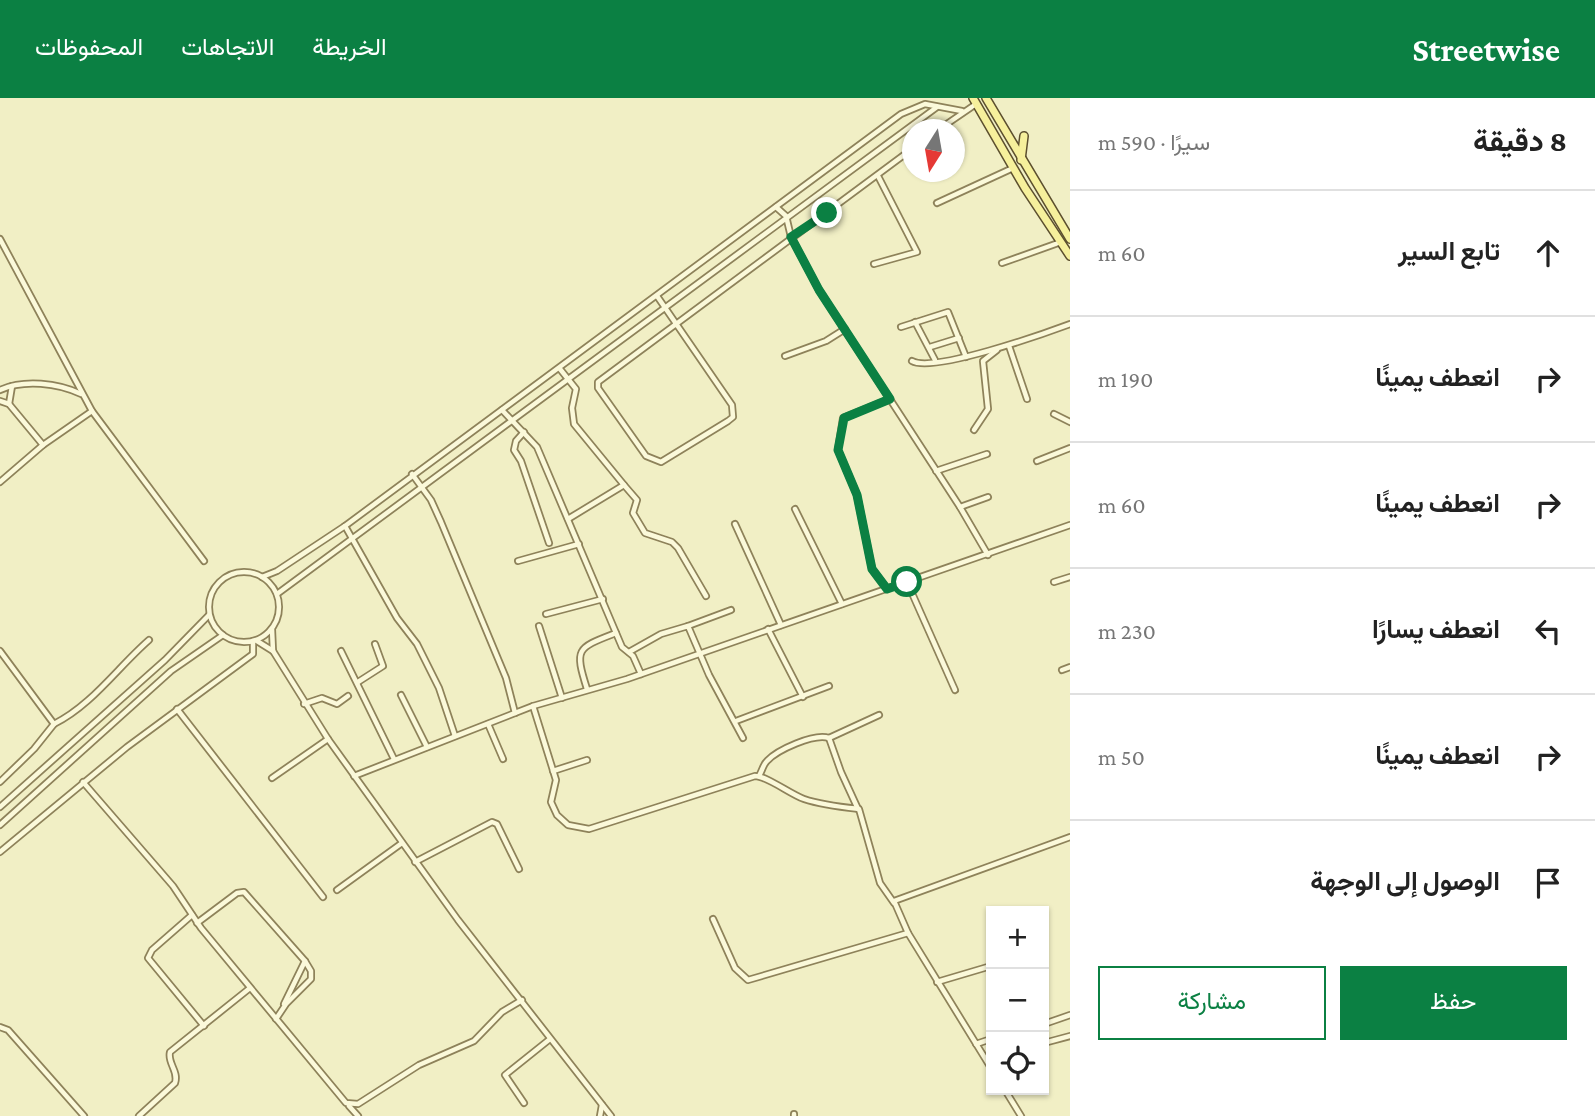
<!DOCTYPE html>
<html lang="ar">
<meta charset="utf-8">
<style>
:root{--surface:#fff;--page:#f6f6f6;--text:#222;--muted:#767676;--line:#e0e0e0;--accent:#0b8043}
body{margin:0;font-family:"Crimson Pro",Vazirmatn,serif;background:var(--page);color:var(--text);direction:rtl}
.controls{position:absolute;right:21px;bottom:21px;display:grid;overflow:hidden;border-radius:0px;box-shadow:0 2px 5px #0004}
.controls button{width:63px;height:63px;display:grid;place-items:center;padding:0;border:0;border-bottom:2px solid var(--line);background:var(--surface);color:var(--text);font:35px sans-serif}
.compass{position:absolute;left:902px;top:21px;width:63px;height:63px;border-radius:50%;background:var(--surface);box-shadow:0 2px 5px #0004;rotate:191deg}
.stop{position:absolute;width:21px;height:21px;margin:-16px;border:5px solid #0b8043;border-radius:50%;background:#fff}
.stop.end{background:#0b8043;border-color:#fff;box-shadow:0 2px 7px #0008}
.list{margin:0;padding:0;list-style:none}
h2{display:flex;justify-content:space-between;align-items:center;height:91px;margin:0;padding:0 28px;font-size:30px}
h2 small{font-size:23px;font-weight:400;color:var(--muted)}
.list li{display:grid;grid-template-columns:46px 1fr auto;gap:21px;align-items:center;box-sizing:border-box;height:126px;padding:0 28px;border-top:2px solid var(--line)}
.list b{display:block;font-size:26px;white-space:nowrap}
.list em{font-size:23px;font-style:normal;color:var(--muted)}
.actions{display:flex;gap:14px;padding:21px 28px}
.actions a{flex:1;padding:16px 0;border:2px solid var(--accent);border-radius:0px;text-align:center;font-size:24px;color:var(--accent)}
.actions .main{background:var(--accent);color:#fff}
.icon{flex:none;width:38px;height:38px;fill:none;stroke:currentColor;stroke-width:2;stroke-linecap:round;stroke-linejoin:round}
.map{position:relative;flex:none;width:1070px;height:1018px;overflow:hidden;direction:ltr}
header{display:flex;align-items:center;gap:42px;box-sizing:border-box;height:98px;padding:0 35px;background:var(--accent);color:#fff}
header strong{font-size:33px}
nav{display:flex;gap:38px;margin-inline-start:auto;font-size:24px}
main{display:flex}
aside{flex:1;background:var(--surface)}
.map>svg:first-child{display:block}
.lines{fill:none;stroke-linecap:round;stroke-linejoin:round}
.street-casing{stroke:#8e825a;stroke-width:8}
.primary-casing{stroke:#5c4f2e;stroke-width:10}
.street{stroke:#fbf9da;stroke-width:4.5}
.primary{stroke:#f6f09c;stroke-width:7}
.route{stroke:#0b8043;stroke-width:9}
</style>
<header>
<strong>Streetwise</strong>
<nav><a>الخريطة</a><a>الاتجاهات</a><a>المحفوظات</a></nav>
</header>
<main>
<aside>
<h2>8 دقيقة<small>سيرًا · 590 m</small></h2>
<ul class="list">
<li><svg class="icon" aria-label="ahead" viewBox="0 0 24 24"><path d="M12 20V5M6 11l6-6 6 6"/></svg><div><b>تابع السير</b></div><em>60 m</em></li>
<li><svg class="icon" aria-label="right" viewBox="0 0 24 24"><path d="M7 20v-9h11M14 6l5 5-5 5"/></svg><div><b>انعطف يمينًا</b></div><em>190 m</em></li>
<li><svg class="icon" aria-label="right" viewBox="0 0 24 24"><path d="M7 20v-9h11M14 6l5 5-5 5"/></svg><div><b>انعطف يمينًا</b></div><em>60 m</em></li>
<li><svg class="icon" aria-label="left" viewBox="0 0 24 24"><path d="M17 20v-9H6M10 6l-5 5 5 5"/></svg><div><b>انعطف يسارًا</b></div><em>230 m</em></li>
<li><svg class="icon" aria-label="right" viewBox="0 0 24 24"><path d="M7 20v-9h11M14 6l5 5-5 5"/></svg><div><b>انعطف يمينًا</b></div><em>50 m</em></li>
<li><svg class="icon" aria-label="arrive" viewBox="0 0 24 24"><path d="M6 21V4h12l-3 4 3 4H6"/></svg><div><b>الوصول إلى الوجهة</b></div></li>
</ul>
<div class="actions"><a class="main">حفظ</a><a>مشاركة</a></div>
</aside>
<div class="map">
<svg width="1070" height="1018" viewBox="0 0 1070 1018">
<rect width="100%" height="100%" fill="#f1efc5"/>
<g class="lines">
<defs>
<g id="street">
<polyline points="938,32 976,6"/>
<polyline points="937,105 1013,70"/>
<polyline points="776,109 786,118 791,139 819,192 960,409 988,457"/>
<polyline points="0,141 92,313 204,463"/>
<polyline points="1002,165 1061,144"/>
<polyline points="874,166 917,154 878,78"/>
<polyline points="657,198 732,307 733,319 728,323 661,364 646,358 598,290 598,284 912,51"/>
<polyline points="915,224 935,262"/>
<polyline points="901,229 948,214 966,259"/>
<polyline points="1009,248 1027,301"/>
<polyline points="930,249 959,240"/>
<polyline points="785,258 826,243 845,231"/>
<path d="M912 263C933 275 1043 236 1070 226"/>
<polyline points="560,271 576,291 572,310 574,326 624,387 568,421"/>
<path d="M0 292C24 281 58 285 81 296"/>
<polyline points="0,303 9,306 43,347"/>
<polyline points="9,306 12,288"/>
<polyline points="502,312 537,349 622,549 633,558 641,576"/>
<polyline points="1054,316 1070,324"/>
<polyline points="974,332 988,311 983,263 997,252"/>
<polyline points="524,334 516,343 514,352 521,363 549,445"/>
<polyline points="1037,363 1070,350"/>
<polyline points="936,373 987,356"/>
<polyline points="412,376 431,402 441,424 506,580 515,615"/>
<polyline points="0,384 43,347 92,313"/>
<polyline points="624,387 637,402 633,415 645,435 672,444 678,450 706,498"/>
<polyline points="960,409 988,399"/>
<polyline points="795,411 842,506"/>
<polyline points="735,426 781,527"/>
<polyline points="345,428 397,520 417,546 439,590 455,638"/>
<polyline points="518,463 579,446"/>
<circle cx="244" cy="509" r="35"/>
<polyline points="262,479 277,473 345,428 901,16 925,6 962,13"/>
<polyline points="907,484 955,592"/>
<polyline points="1054,484 1070,479"/>
<polyline points="887,491 872,471 857,397 838,352 843,320 890,301"/>
<polyline points="277,496 937,9"/>
<polyline points="546,516 603,501"/>
<polyline points="539,528 562,600"/>
<polyline points="688,528 731,512"/>
<polyline points="272,531 273,553 328,641 458,822 611,1018"/>
<polyline points="768,531 803,599"/>
<polyline points="257,543 273,553"/>
<polyline points="0,553 54,626 34,651 0,684"/>
<polyline points="341,553 394,661"/>
<polyline points="629,554 661,536 688,528 709,577 743,640"/>
<polyline points="1062,572 1070,569"/>
<polyline points="358,584 383,568 375,546"/>
<path d="M587 591C574 550 577 550 616 535"/>
<polyline points="401,597 427,649"/>
<polyline points="304,606 322,600 337,606 348,598"/>
<path d="M533 608 556 682 551 704 557 717 568 727 589 731 755 678C767 678 790 696 804 701 822 707 841 709 859 711L880 785 894 805"/>
<polyline points="177,611 323,799"/>
<polyline points="736,623 829,588"/>
<path d="M54 626C92 607 117 570 149 542"/>
<polyline points="488,626 503,661"/>
<polyline points="553,673 587,662"/>
<polyline points="354,678 533,608 627,581 1070,427"/>
<path d="M759 678C762 673 763 667 767 663 777 652 814 635 829 640"/>
<polyline points="272,680 328,641"/>
<polyline points="83,684 173,788 201,830 346,1005 358,1006 419,967 474,943 502,914 522,902"/>
<polyline points="0,709 165,562 209,517"/>
<polyline points="858,711 841,674 829,640 879,617"/>
<polyline points="0,727 171,573 223,537"/>
<polyline points="0,754 127,649 253,556 253,543"/>
<polyline points="415,764 492,724 497,726 519,771"/>
<polyline points="337,792 402,745"/>
<polyline points="192,817 152,852 148,860 204,928"/>
<polyline points="713,821 735,870 748,882 908,835"/>
<polyline points="197,825 237,795 244,794 305,863 311,873 311,881 286,906 276,921"/>
<polyline points="937,884 991,868"/>
<polyline points="284,906 305,863"/>
<polyline points="1044,926 1070,917"/>
<polyline points="0,929 8,932 84,1018"/>
<polyline points="1044,945 1070,938"/>
<polyline points="976,946 991,941"/>
<polyline points="991,970 908,835 894,803 1070,739"/>
<polyline points="1005,992 1021,1018"/>
<polyline points="524,1005 505,977 550,941"/>
<polyline points="349,1008 358,1018"/>
<polyline points="794,1016 794,1018"/>
<path d="M139 1018 175 985C179 973 167 965 170 954L250 890"/>
<polyline points="600,1018 602,1007"/>
</g>
<g id="primary">
<polyline points="973,0 1025,90 1070,158"/>
<polyline points="986,0 1070,141"/>
<polyline points="1021,62 1024,38"/>
</g>
</defs>
<use href="#street" class="street-casing"/>
<use href="#primary" class="primary-casing"/>
<use href="#street" class="street"/>
<use href="#primary" class="primary"/>
</g>
<g class="lines">
<polyline class="route" points="827,115 791,139 819,192 890,301 844,320 838,352 857,397 872,471 887,491 907,484"/>
</g>
</svg>
<div class="controls">
<button>+</button>
<button>−</button>
<button><svg class="icon" aria-label="locate" viewBox="0 0 24 24"><circle cx="12" cy="12" r="6"/><path d="M12 2v4M12 18v4M2 12h4M18 12h4"/></svg></button>
</div>
<svg class="compass" viewBox="-18 -18 36 36"><path d="M0-13l5 13h-10z" fill="#e53935"/><path d="M0 13l5-13h-10z" fill="#767676"/></svg>
<div class="stop" style="left:907px;top:484px"></div>
<div class="stop end" style="left:827px;top:115px"></div>
</div>
</main>
